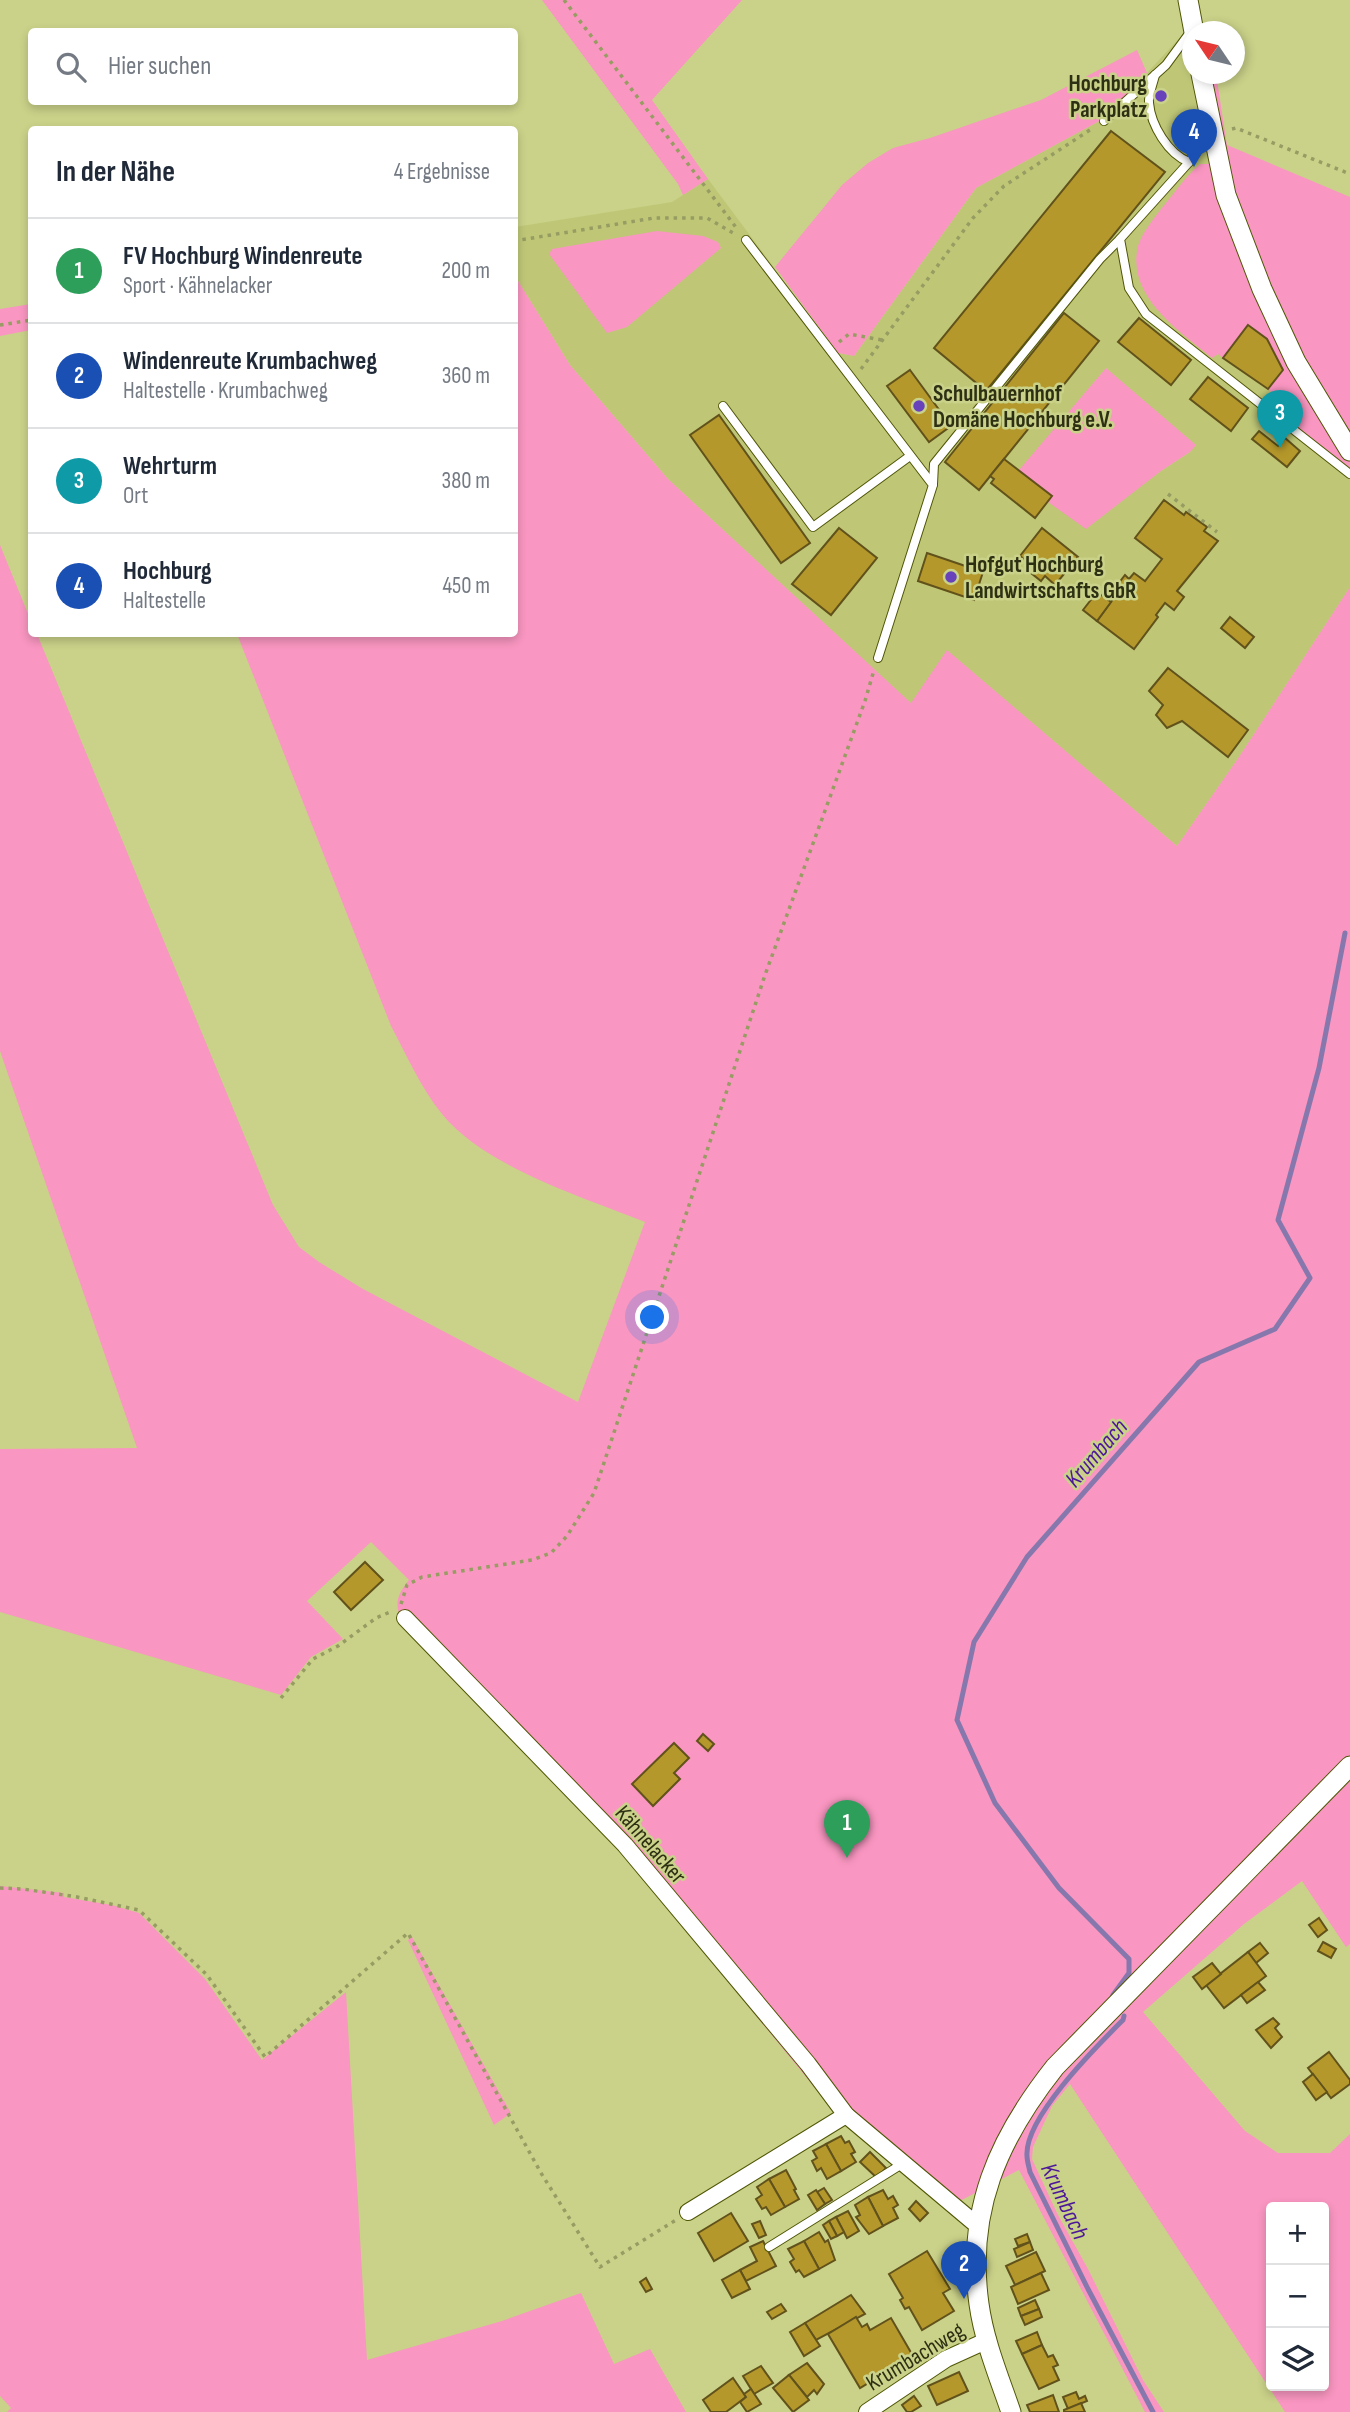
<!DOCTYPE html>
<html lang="de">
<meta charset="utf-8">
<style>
:root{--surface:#fff;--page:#f6f6f7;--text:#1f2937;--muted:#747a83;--line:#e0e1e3;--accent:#db2777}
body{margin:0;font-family:"Sofia Sans Condensed",sans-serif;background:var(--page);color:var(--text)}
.controls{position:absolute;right:21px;bottom:21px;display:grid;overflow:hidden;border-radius:7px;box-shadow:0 4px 10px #0003}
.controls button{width:63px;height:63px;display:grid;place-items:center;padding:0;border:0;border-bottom:2px solid var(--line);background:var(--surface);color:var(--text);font:35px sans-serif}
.compass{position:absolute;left:1182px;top:21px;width:63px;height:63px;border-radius:50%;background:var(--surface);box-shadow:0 4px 10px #0003;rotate:305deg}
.you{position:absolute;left:653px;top:1318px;width:24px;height:24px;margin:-18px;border:5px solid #fff;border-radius:50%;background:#1a73e8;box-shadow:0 0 0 10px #1a73e833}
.badge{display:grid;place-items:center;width:46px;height:46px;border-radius:50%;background:var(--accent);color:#fff;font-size:23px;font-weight:700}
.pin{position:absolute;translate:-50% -58px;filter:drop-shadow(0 2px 4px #0008)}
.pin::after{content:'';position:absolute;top:37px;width:24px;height:21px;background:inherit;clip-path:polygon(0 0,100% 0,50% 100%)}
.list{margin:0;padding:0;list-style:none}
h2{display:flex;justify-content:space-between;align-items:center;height:91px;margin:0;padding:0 28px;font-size:30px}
h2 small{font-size:23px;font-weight:400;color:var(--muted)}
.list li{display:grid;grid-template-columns:46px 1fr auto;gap:21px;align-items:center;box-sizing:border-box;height:105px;padding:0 28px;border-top:2px solid var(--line)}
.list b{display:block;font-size:26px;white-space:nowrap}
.list p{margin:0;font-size:23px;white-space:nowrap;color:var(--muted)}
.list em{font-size:23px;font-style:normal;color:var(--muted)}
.icon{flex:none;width:38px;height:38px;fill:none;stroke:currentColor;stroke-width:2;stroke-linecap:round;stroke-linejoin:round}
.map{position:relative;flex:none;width:1350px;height:2412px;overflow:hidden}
.search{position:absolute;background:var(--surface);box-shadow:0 4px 10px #0003;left:28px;top:28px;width:490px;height:77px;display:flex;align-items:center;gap:18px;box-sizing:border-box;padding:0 24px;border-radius:7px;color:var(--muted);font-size:26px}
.panel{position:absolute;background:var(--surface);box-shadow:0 4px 10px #0003;left:28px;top:126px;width:490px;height:511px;border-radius:7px}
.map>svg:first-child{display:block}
.built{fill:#bfc777;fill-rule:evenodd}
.green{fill:#f996c1;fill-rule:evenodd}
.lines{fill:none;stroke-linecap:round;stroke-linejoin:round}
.stream{stroke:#8678ad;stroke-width:5}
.building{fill:#b5982b;stroke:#61521b;stroke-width:2}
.service-casing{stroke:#515606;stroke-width:10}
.minor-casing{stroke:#515606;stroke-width:18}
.tertiary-casing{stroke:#515606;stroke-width:21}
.path{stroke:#969c62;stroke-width:3.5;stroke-dasharray:3.5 5;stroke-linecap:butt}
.service{stroke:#fff;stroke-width:8}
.minor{stroke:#fff;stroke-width:16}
.tertiary{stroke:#fff;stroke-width:19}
.poi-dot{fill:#6842ba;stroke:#cad289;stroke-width:2.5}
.labels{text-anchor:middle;stroke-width:5;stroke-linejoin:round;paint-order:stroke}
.poi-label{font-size:23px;font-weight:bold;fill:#2e3013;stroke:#cad289;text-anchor:start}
.street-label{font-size:23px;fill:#2e3013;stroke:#cad289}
.water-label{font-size:24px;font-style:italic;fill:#4c1799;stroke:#cad289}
</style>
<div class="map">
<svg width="1350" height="2412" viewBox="0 0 1350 2412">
<rect width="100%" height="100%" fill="#cad289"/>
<path class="built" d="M1185 32 1205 136 1350 463V587L1239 757 1177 846 947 651 911 704 668 479 570 365 515 276V227L672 202 708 179 838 353 854 356 976 188 1105 118ZM1106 368 1190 452 1161 471H1019Z"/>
<g class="green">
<polygon points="542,0 742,0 652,100 708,179 683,195 678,184"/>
<polygon points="1137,50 1147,73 1105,118 976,188 854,356 838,353 775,267 842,185 868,163 893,148 930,138 1041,100"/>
<path d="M1193 74H1216L1227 145 1350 197V468L1269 405 1273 394 1268 389 1283 370 1248 325 1223 358 1218 354 1212 358C1179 331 1126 296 1138 246 1142 233 1153 220 1161 209 1174 194 1185 177 1200 164H1209Z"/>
<polygon points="657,231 703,236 718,242 721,248 627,327 607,333 549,254 552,249"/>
<path d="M515 276 570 365 668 479 911 703 947 650 1177 846 1239 757 1350 587V1944L1346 1947 1302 1881 1244 1924 1143 2012 1245 2131 1278 2153H1330L1350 2134V2412H1285L1070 2084 1052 2106 1033 2147 1032 2159 1057 2213 1088 2269 1143 2380 1164 2412H1145L1019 2170 956 2203 837 2115 621 1850 401 1619C394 1602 398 1594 409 1580L371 1542 307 1601 343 1639 311 1657 281 1695 0 1612V1449L137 1448 0 1051V545L31 621 32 634H37L273 1205 299 1247 319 1262 363 1289 578 1402 645 1222C583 1197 485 1167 442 1114 421 1088 407 1056 391 1026L237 634H514ZM1271 2207H1324V2386H1271Z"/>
<polygon points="31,304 31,330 0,336 0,309"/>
<polygon points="1106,368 1196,445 1190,452 1161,471 1086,529 1048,502 1019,470"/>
<polygon points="0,1886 64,1893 64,1897 112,1905 139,1913 205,1979 262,2060 346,1992 367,2360 502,2321 581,2293 614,2364 650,2349 686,2412 7,2412 11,2408 0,2396"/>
<polygon points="412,1937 511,2113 494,2125 408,1940"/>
</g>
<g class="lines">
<g class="stream">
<polyline points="1113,1995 1129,1973 1129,1959 1059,1888 995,1803 957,1720 974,1642 1027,1557 1199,1362 1275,1329 1310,1278 1278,1220 1319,1068 1345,933"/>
<path d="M1124 2016 1123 2020C1097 2046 1024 2118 1027 2156 1027 2161 1029 2167 1030 2172L1088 2289 1153 2412"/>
</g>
</g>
<g class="building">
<polygon points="1111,131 1165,172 986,391 934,348"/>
<polygon points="1064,313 1099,341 979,490 945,462"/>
<polygon points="1139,318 1191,360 1171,385 1118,342"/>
<polygon points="1248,325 1267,339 1283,370 1268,389 1223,358"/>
<polygon points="910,370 951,426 929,442 887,386"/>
<polygon points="1208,377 1248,408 1231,431 1190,399"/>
<polygon points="719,415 810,543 781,563 690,435"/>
<polygon points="1259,431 1278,446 1285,438 1300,451 1287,467 1252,439"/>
<polygon points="1004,459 1052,496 1035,518 991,483 994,479 990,476"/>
<polygon points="1164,500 1184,515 1186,512 1207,527 1204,531 1218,541 1177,591 1184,597 1174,610 1165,603 1156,615 1158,617 1134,649 1097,621 1119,591 1115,588 1125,575 1129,579 1134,573 1145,581 1162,559 1135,538"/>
<polygon points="839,528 877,558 831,615 792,584"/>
<polygon points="1042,528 1078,557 1055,585 1045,576 1041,581 1026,569 1030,564 1020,556"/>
<polygon points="927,553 983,572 974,600 918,581"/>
<polygon points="1097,592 1111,602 1097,621 1083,610"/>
<polygon points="1230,617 1254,637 1245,648 1221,628"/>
<polygon points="1168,668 1248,730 1228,757 1182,721 1167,728 1156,715 1163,705 1149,691"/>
<polygon points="365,1562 383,1580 351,1610 334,1592"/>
<polygon points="703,1734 714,1744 708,1751 697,1741"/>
<polygon points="674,1743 689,1758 674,1773 680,1779 653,1806 632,1784"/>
<polygon points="1319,1918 1327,1930 1318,1937 1309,1925"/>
<polygon points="1323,1942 1336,1949 1331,1958 1318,1951"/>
<polygon points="1260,1943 1268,1953 1256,1963 1248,1952"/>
<polygon points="1248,1952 1266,1976 1224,2008 1206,1985"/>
<polygon points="1212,1963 1221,1974 1202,1989 1193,1977"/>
<polygon points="1258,1982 1265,1990 1247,2003 1241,1995"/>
<polygon points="1273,2018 1279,2024 1275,2028 1282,2037 1271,2048 1256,2030"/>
<polygon points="1329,2052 1350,2080 1350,2084 1331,2098 1308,2068"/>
<polygon points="1313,2074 1327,2092 1316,2100 1303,2082"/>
<polygon points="841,2136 845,2143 849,2141 855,2152 851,2154 856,2162 841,2171 826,2144"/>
<polygon points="826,2144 841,2171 827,2179 821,2168 817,2171 812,2161 817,2158 813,2151"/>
<polygon points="870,2152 886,2168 877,2178 860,2162"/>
<polygon points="786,2170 796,2189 794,2190 799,2199 785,2207 769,2179"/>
<polygon points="769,2179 785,2207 771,2215 766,2207 762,2209 756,2199 762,2195 757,2187"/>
<polygon points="824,2188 832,2200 825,2204 817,2192"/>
<polygon points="816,2190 825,2204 817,2210 808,2195"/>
<polygon points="883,2190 888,2199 893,2196 898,2205 893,2208 898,2218 883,2226 868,2197"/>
<polygon points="868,2197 883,2226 869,2234 856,2217 860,2215 855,2205"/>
<polygon points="916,2201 928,2213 920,2221 909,2209"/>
<polygon points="848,2211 859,2231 847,2238 836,2217"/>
<polygon points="731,2213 748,2241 714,2261 698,2233"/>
<polygon points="836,2217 844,2232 837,2236 829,2221"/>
<polygon points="760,2221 766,2235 759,2238 752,2224"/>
<polygon points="829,2221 837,2236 831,2239 823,2225"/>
<polygon points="819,2232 825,2242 828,2240 835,2260 819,2269 804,2241"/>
<polygon points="1027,2234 1030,2242 1018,2246 1015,2239"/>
<polygon points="763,2241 776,2266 746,2281 740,2270 757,2261 750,2247"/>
<polygon points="804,2241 819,2269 804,2277 799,2270 796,2272 790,2262 794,2259 788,2249"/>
<polygon points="1030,2242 1033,2250 1017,2257 1014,2249"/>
<polygon points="927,2251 950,2289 943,2293 954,2311 922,2330 909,2307 905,2309 900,2300 903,2298 889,2274"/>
<polygon points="1036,2252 1045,2271 1015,2285 1006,2266"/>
<polygon points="740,2270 750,2289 732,2298 722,2280"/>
<polygon points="1041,2273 1049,2290 1018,2304 1011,2287"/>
<polygon points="646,2278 652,2289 646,2292 640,2282"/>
<polygon points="851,2295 865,2314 816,2340 805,2323"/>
<polygon points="1035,2300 1039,2309 1021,2316 1018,2308"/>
<polygon points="781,2304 786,2311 772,2319 767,2312"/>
<polygon points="1039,2309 1042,2317 1025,2325 1021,2316"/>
<polygon points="856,2317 862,2327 867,2324 870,2330 891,2318 913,2356 860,2388 828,2334"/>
<polygon points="805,2323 820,2346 804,2356 790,2332"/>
<polygon points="1037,2332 1042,2345 1022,2354 1016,2341"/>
<polygon points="1042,2345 1048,2357 1053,2355 1058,2365 1053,2367 1059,2380 1039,2389 1022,2354"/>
<polygon points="807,2363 824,2384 817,2394 814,2390 807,2397 789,2375"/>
<polygon points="761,2366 773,2383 754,2394 743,2376"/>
<polygon points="959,2372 968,2391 937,2405 928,2386"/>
<polygon points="789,2375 809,2400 793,2412 773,2388"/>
<polygon points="733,2378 746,2397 726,2412 711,2412 703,2400"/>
<polygon points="751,2389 761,2404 747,2412 740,2402 746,2397 744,2394"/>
<polygon points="1076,2392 1079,2399 1085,2396 1087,2401 1068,2409 1063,2397"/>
<polygon points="1053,2395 1059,2412 1030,2412 1027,2405"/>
<polygon points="914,2396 921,2406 911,2412 907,2412 902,2405"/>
<polygon points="1081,2403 1085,2412 1064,2412 1064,2410"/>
</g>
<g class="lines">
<defs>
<g id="service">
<path d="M1155 75C1153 84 1148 95 1149 103 1151 125 1168 154 1189 162"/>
<polyline points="1104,121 1166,65 1191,31"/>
<polyline points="1211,132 1191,160 1120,239 1129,288 1146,314 1350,474"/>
<polyline points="746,240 933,485 878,658"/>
<polyline points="723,406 813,527 910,456"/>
<polyline points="933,484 934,464 1100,259 1120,239"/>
<polyline points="769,2247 902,2164"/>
</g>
<g id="minor">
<polyline points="405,1618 625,1845 808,2064 846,2115 978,2226"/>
<polyline points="688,2212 846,2115"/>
<polyline points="867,2412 946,2359 988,2340"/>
</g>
<g id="tertiary">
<polyline points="1188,0 1194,32"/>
<polyline points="1201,74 1226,195 1262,289 1296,362 1350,451"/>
<path d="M1011 2412C999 2377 984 2341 979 2304 966 2211 998 2139 1055 2067L1350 1766"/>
</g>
</defs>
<use href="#service" class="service-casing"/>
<use href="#minor" class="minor-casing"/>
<use href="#tertiary" class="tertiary-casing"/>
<g class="path">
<polyline points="564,0 738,230"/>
<polyline points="1232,129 1236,128 1350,174"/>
<polyline points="514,241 654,218 707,218 735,234"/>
<polyline points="0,325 32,320"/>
<polyline points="839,342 849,334 882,340"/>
<polyline points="861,369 973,218 1004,186 1093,128"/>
<polyline points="1168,494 1217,532"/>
<polyline points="401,1604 407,1585 422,1577 532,1560 551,1553 567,1536 594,1493 765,975 865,701 874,670"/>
<polyline points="281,1698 313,1659 338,1646 376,1618 390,1612"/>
<polyline points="0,1888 23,1889 77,1897 139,1910 207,1975 265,2057 408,1933 541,2173 600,2267 676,2220"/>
</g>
<use href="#service" class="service"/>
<use href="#minor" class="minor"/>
<use href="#tertiary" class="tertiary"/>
</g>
<g class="poi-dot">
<circle cx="1161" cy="96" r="7"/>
<circle cx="919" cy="406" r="7"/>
<circle cx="951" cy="577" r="7"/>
</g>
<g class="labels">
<g class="poi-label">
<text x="1147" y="91" text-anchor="end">Hochburg<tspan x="1147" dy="26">Parkplatz</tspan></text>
<text x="933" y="401">Schulbauernhof<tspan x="933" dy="26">Domäne Hochburg e.V.</tspan></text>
<text x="965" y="572">Hofgut Hochburg<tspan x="965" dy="26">Landwirtschafts GbR</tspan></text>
</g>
<g class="street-label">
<text transform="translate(651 1844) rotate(49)" y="8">Kähnelacker</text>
<text transform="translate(915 2356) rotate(-31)" y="8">Krumbachweg</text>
</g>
<g class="water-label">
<text transform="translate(1096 1453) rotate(-49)" y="8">Krumbach</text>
<text transform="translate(1065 2201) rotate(65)" y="8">Krumbach</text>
</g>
</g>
</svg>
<div class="controls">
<button>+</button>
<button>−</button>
<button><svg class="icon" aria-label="layers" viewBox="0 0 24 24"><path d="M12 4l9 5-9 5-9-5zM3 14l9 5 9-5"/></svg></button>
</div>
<svg class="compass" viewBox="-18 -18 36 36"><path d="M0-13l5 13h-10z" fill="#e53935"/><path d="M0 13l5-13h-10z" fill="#747a83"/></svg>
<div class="you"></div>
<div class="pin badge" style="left:847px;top:1858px;background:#2e9e5b">1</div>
<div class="pin badge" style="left:964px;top:2299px;background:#1a4fb4">2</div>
<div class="pin badge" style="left:1280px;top:448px;background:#0f9aa8">3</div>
<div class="pin badge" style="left:1194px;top:167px;background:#1a4fb4">4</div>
<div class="search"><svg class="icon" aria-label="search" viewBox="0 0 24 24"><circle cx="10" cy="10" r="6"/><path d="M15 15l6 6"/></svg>Hier suchen</div>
<section class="panel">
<h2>In der Nähe<small>4 Ergebnisse</small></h2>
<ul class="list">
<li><span class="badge" style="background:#2e9e5b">1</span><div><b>FV Hochburg Windenreute</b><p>Sport · Kähnelacker</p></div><em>200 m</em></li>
<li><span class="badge" style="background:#1a4fb4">2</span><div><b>Windenreute Krumbachweg</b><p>Haltestelle · Krumbachweg</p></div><em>360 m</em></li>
<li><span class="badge" style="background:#0f9aa8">3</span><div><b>Wehrturm</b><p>Ort</p></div><em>380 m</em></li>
<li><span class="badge" style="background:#1a4fb4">4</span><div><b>Hochburg</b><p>Haltestelle</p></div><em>450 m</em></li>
</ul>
</section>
</div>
